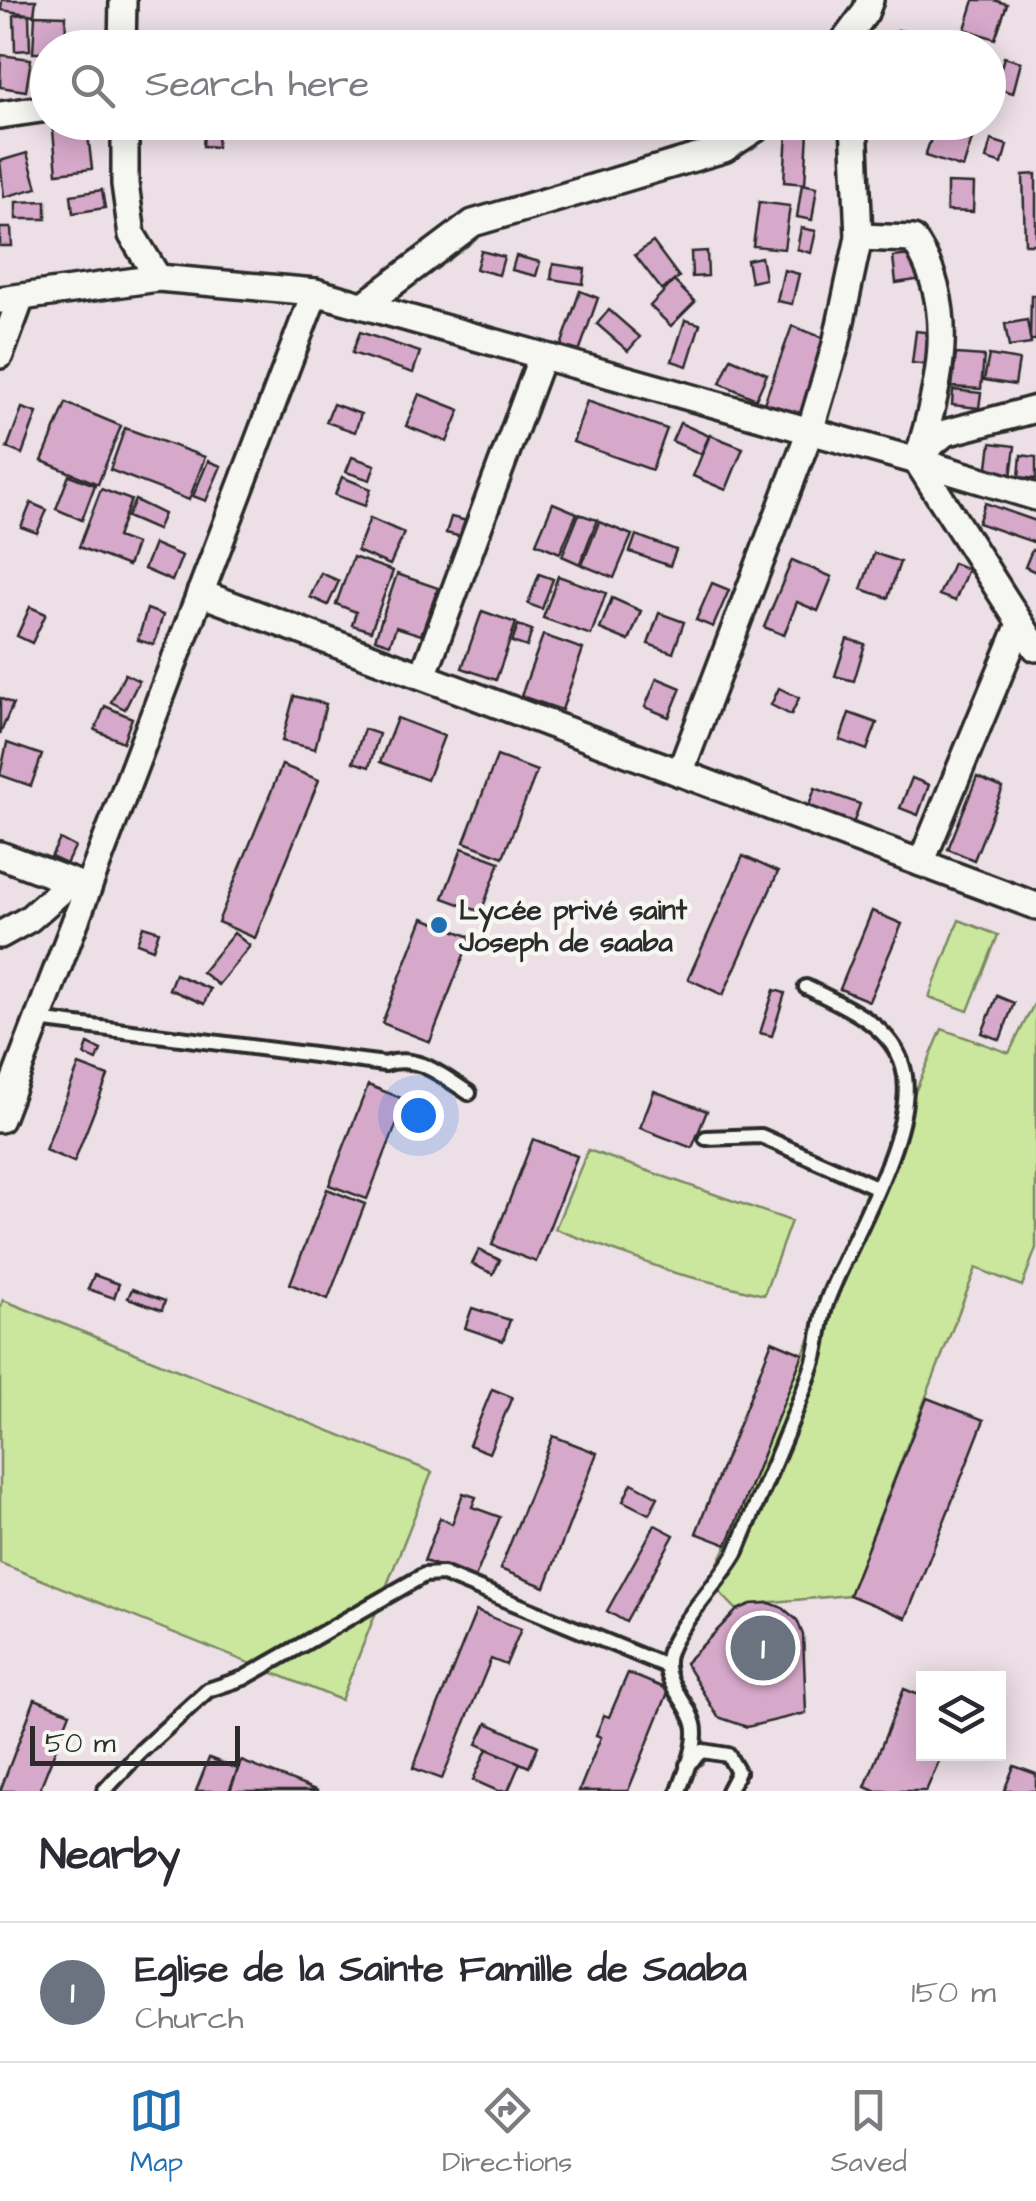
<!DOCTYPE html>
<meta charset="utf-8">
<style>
:root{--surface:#fff;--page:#f2f2f3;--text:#2b2b33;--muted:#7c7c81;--line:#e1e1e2;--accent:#1f6fb2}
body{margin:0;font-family:"Architects Daughter",sans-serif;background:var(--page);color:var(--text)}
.controls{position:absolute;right:30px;bottom:30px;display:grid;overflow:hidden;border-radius:0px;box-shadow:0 5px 25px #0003}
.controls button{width:90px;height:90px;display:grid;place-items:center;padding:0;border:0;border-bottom:2px solid var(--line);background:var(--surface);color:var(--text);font:50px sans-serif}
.scale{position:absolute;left:30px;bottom:25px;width:210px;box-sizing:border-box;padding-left:10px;border:5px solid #2b2b2b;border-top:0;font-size:28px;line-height:35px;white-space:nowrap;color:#2b2b2b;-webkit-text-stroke:8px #f6f6f2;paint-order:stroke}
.you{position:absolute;left:418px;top:1115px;width:35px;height:35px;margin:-25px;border:8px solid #fff;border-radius:50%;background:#1a73e8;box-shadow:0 0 0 15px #1a73e833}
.badge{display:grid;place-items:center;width:65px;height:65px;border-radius:50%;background:var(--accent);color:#fff;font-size:32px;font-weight:700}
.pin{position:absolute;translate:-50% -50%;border:5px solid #fff;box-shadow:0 2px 10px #0006}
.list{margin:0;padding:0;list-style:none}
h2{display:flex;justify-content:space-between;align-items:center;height:130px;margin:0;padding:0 40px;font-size:42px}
h2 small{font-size:32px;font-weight:400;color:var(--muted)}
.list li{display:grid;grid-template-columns:65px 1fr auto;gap:30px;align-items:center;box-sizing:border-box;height:140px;padding:0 40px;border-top:2px solid var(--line)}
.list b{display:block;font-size:38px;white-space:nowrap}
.list p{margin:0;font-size:32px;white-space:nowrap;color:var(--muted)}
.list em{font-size:32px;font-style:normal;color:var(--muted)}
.icon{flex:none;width:55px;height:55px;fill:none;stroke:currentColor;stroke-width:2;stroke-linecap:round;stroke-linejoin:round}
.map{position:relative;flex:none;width:1036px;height:1791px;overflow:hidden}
.search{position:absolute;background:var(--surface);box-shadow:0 5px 25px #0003;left:30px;right:30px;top:30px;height:110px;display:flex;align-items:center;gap:25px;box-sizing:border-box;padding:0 35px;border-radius:55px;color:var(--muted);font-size:38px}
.sheet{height:270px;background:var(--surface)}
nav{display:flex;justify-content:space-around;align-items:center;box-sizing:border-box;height:140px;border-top:2px solid var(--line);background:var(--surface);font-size:28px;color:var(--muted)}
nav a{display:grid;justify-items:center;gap:5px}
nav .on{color:var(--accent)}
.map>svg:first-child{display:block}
.green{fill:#cbe79e;stroke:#7b8964;stroke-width:2.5}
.building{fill:#d6a8ca;stroke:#2b2b2b;stroke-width:2.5}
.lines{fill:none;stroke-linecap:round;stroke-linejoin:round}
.lane-casing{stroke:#2b2b2b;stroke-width:20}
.street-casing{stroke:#2b2b2b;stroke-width:32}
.lane{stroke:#f6f6f2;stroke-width:12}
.street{stroke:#f6f6f2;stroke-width:25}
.poi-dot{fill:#1f6fb2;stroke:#f6f6f2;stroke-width:4}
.labels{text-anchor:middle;stroke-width:9;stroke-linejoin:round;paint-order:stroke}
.poi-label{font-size:28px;font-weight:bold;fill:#2b2b2b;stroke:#f6f6f2;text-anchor:start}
</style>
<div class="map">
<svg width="1036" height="1791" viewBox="0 0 1036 1791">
<rect width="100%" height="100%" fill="#ecdfe6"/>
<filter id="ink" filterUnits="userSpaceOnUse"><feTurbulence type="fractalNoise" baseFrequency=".01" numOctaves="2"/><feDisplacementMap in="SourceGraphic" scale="20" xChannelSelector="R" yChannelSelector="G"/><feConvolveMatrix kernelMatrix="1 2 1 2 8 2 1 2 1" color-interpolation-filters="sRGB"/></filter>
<g filter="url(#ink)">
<g class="green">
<polygon points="959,920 998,935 968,1011 929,997"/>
<polygon points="1036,1000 1036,1248 1022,1286 976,1268 849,1595 751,1604 737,1610 709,1581 727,1545 803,1354 942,1029 1009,1053"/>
<polygon points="588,1150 791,1221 764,1295 675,1273 555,1229"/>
<polygon points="3,1300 432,1472 341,1700 0,1563 0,1308"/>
</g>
<g class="building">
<polygon points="2,0 36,0 34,15 1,10"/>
<polygon points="974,0 994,0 1007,4 995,39 965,29"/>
<polygon points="29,14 30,50 15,51 14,15"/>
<polygon points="35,15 66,16 65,48 48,48 48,53 33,53"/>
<polygon points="898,30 922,35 919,48 893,48"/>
<polygon points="1,55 31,59 26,91 0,87"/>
<polygon points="1004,57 1021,62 1013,93 995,88"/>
<polygon points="205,122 218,122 217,147 203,146"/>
<polygon points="87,126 92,169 57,173 53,130"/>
<polygon points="935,127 972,139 963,168 925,156"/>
<polygon points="787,131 808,132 805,184 784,182"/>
<polygon points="991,140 1007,145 1002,164 986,159"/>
<polygon points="27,153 37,188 4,197 0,161"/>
<polygon points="1036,174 1036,244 1025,244 1023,175"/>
<polygon points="947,183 974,184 973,212 947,211"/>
<polygon points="802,184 817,187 812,220 797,217"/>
<polygon points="102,190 105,208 73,213 71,195"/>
<polygon points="46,201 46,219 16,219 16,202"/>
<polygon points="759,202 790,206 784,249 753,246"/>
<polygon points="0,228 11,228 12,246 0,246"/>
<polygon points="801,228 816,231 811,253 797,249"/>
<polygon points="653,242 679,277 662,290 635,255"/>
<polygon points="481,251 504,257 499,275 476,269"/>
<polygon points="707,251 708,276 692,277 691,252"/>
<polygon points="920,254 923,279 896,283 893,257"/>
<polygon points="516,256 540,262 536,276 512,270"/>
<polygon points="761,257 765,279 751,282 747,260"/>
<polygon points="553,264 585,269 583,284 551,279"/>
<polygon points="784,270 799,274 792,304 777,301"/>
<polygon points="674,281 695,302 671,326 650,306"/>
<polygon points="580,291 598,298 579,352 561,346"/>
<polygon points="1031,295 1036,295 1036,340 1030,340"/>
<polygon points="609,310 640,337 628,351 597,324"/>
<polygon points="685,320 700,324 687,366 672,361"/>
<polygon points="1027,320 1031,344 1009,347 1005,324"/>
<polygon points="792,326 832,341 803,421 763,406"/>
<polygon points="916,331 941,334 937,366 912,363"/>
<polygon points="360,332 420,352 413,373 352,353"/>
<polygon points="956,354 984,356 981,389 952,387"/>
<polygon points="989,355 1019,360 1015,385 984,380"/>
<polygon points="731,358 767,374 756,399 720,383"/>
<polygon points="953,390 981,393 979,408 952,405"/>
<polygon points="419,394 460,410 447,442 406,426"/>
<polygon points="587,401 667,429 652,470 573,442"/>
<polygon points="66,403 121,426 98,484 42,461"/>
<polygon points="333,404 361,414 355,432 326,422"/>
<polygon points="22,408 37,413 22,454 7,448"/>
<polygon points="680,423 709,436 701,454 672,441"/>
<polygon points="125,428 205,457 189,500 110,470"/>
<polygon points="710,435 743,448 726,490 693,476"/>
<polygon points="991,443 1015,446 1011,477 987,474"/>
<polygon points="1021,455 1036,457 1036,479 1019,477"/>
<polygon points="352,457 375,465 370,480 346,472"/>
<polygon points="208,461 221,466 206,501 193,496"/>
<polygon points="69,475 95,485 82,520 56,509"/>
<polygon points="342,477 371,489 365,506 335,495"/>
<polygon points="101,489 131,500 117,537 136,544 128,566 79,547"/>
<polygon points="135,500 164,514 157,530 127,517"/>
<polygon points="31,503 47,510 37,533 21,527"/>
<polygon points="553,503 577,513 560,553 536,543"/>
<polygon points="985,503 1036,521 1036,543 978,523"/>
<polygon points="579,514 597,520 580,564 562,556"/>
<polygon points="451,517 467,521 462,537 446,533"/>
<polygon points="370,518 404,533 390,565 357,551"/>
<polygon points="599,522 632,535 614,578 582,565"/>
<polygon points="636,535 676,550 670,566 630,552"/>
<polygon points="154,544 182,556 172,581 144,569"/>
<polygon points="1032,550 1036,552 1036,572 1025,567"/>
<polygon points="874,553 900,562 888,598 861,589"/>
<polygon points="353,557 393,571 371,631 352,625 356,612 336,604"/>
<polygon points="792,560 832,577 818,611 797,602 784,635 764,627"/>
<polygon points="953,563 968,569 955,601 939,595"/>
<polygon points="321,573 339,581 328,605 310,597"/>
<polygon points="397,574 438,588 421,635 396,627 390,644 375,639"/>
<polygon points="539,574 553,579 542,609 528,604"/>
<polygon points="558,576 606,593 591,635 543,618"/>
<polygon points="712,583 729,590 713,627 696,620"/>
<polygon points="612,598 641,611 629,641 600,629"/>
<polygon points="30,607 46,614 32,643 17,636"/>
<polygon points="147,609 163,615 154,645 138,640"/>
<polygon points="482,611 516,623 496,680 462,668"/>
<polygon points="659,613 684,622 673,653 648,644"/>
<polygon points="518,625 532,630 527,647 512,642"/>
<polygon points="543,635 583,649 562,710 521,696"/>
<polygon points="847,639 865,644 854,681 835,676"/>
<polygon points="125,674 139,681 125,709 111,702"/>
<polygon points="657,678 681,688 669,717 645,707"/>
<polygon points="779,688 799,698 791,715 771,705"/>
<polygon points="294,696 326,704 315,749 282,741"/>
<polygon points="0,698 13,704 0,734"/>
<polygon points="105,706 132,718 123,742 95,730"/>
<polygon points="849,713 877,723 867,750 840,740"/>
<polygon points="397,718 444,736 427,780 380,762"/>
<polygon points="364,729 379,734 369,767 353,762"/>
<polygon points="7,743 42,755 31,786 0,775"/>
<polygon points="497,756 537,771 503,857 464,842"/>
<polygon points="282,765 319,780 255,938 218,922"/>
<polygon points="977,777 1003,788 974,860 948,849"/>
<polygon points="912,778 929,785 918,815 900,808"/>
<polygon points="815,788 860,804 851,830 806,814"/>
<polygon points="60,839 75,847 66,864 51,857"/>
<polygon points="462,848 500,862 481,912 443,898"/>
<polygon points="743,856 778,872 723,995 688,979"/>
<polygon points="872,911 902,924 869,1001 840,989"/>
<polygon points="423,918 471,937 430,1042 382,1023"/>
<polygon points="143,926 159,931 153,949 137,943"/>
<polygon points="234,933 250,946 218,985 202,972"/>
<polygon points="175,974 210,989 204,1004 169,989"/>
<polygon points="774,990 785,993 772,1036 760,1033"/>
<polygon points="997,996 1014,1003 1000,1040 982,1033"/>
<polygon points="88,1044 101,1050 97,1060 84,1055"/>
<polygon points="79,1065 108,1076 74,1162 45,1150"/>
<polygon points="368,1085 406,1100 367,1199 329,1185"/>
<polygon points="654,1091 707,1111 692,1148 640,1128"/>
<polygon points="533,1139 577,1156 536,1262 492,1245"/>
<polygon points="327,1189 365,1204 328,1299 290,1284"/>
<polygon points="479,1250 500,1260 493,1274 472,1264"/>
<polygon points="94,1275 119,1284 114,1298 88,1289"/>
<polygon points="132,1289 165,1301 162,1310 128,1298"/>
<polygon points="472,1308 510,1320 503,1341 465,1328"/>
<polygon points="772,1341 803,1354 727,1545 696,1533"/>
<polygon points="492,1389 512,1397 489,1453 469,1445"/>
<polygon points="927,1398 984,1420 906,1618 849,1595"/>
<polygon points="553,1436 597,1453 545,1587 500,1569"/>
<polygon points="632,1483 658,1497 649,1514 623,1501"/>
<polygon points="463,1493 476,1497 472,1507 500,1517 475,1578 424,1561 440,1518 452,1524"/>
<polygon points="655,1525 674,1535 626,1622 607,1611"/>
<polygon points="770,1603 783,1608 797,1620 803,1635 806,1713 747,1727 718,1717 685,1663 737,1610 751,1604"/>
<polygon points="476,1611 521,1629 506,1665 491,1659 442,1779 413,1768"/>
<polygon points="628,1673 669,1690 628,1791 579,1791 601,1737 596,1735 604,1715 609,1717"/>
<polygon points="904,1689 924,1697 924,1754 942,1754 926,1791 875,1791 865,1787"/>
<polygon points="35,1699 70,1713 39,1791 0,1791"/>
<polygon points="487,1723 538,1746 529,1767 477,1744"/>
<polygon points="487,1749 520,1763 508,1791 498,1791 473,1780"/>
<polygon points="209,1758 238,1769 229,1791 196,1791"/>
<polygon points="241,1761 318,1791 230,1791"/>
<polygon points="1014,1766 1036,1774 1036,1791 1004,1791"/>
</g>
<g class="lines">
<defs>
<g id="lane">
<path d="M38 1020 385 1064C417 1053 442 1076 469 1093"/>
<polyline points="706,1138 761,1136 876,1187"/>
<polyline points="687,1765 703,1751 728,1755 738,1772 728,1791"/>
<polyline points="104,1791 141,1751 208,1690 244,1678 424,1575 443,1574 666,1666"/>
<path d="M679 1791C685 1773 699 1743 694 1724 688 1701 665 1686 667 1661 668 1634 722 1580 737 1551 762 1488 793 1425 814 1361 820 1341 820 1320 827 1301 849 1241 921 1127 903 1067 891 1024 842 1005 806 987"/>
</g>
<g id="street">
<polyline points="122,48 123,0"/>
<polyline points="839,48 865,13 870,0"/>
<polyline points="0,115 48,108"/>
<polyline points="125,122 125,184 132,235 158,278"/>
<path d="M859 237 913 239C960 305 939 390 917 461L1036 648"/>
<polyline points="0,300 158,278 315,292 917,461 1036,497"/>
<polyline points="364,305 473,223 724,149 766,122"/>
<polyline points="0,355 21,298"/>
<polyline points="920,454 945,433 1036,409"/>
<polyline points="200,593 1036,906"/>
<polyline points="423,676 542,356"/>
<polyline points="680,773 810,431 836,344 859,237 854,122"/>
<polyline points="0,855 88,888"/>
<polyline points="921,863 1020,624"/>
<polyline points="0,935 29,919 71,882"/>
<polyline points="0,1119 315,292"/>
</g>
</defs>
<use href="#lane" class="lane-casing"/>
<use href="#street" class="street-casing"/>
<use href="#lane" class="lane"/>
<use href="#street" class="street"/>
</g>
</g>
<circle class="poi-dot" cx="439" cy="925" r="10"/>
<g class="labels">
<g class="poi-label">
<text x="459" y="919">Lycée privé saint<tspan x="459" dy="32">Joseph de saaba</tspan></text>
</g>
</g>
</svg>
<div class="controls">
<button><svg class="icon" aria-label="layers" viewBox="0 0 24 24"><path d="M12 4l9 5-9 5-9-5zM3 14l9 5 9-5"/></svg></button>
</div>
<div class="scale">50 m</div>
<div class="you"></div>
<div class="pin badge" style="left:763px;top:1648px;background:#6b7280">1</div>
<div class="search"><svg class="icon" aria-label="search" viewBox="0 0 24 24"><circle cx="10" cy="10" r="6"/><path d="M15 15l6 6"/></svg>Search here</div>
</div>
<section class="sheet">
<h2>Nearby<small></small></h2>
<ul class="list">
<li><span class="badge" style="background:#6b7280">1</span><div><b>Eglise de la Sainte Famille de Saaba</b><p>Church</p></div><em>150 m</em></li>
</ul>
</section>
<nav>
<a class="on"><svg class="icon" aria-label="map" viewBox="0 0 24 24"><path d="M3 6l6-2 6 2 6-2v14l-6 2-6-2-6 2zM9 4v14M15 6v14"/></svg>Map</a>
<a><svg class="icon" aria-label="directions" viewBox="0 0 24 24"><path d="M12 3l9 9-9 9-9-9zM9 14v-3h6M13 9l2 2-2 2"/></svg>Directions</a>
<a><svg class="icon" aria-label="saved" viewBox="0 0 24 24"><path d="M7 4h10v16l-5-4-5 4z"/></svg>Saved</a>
</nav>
